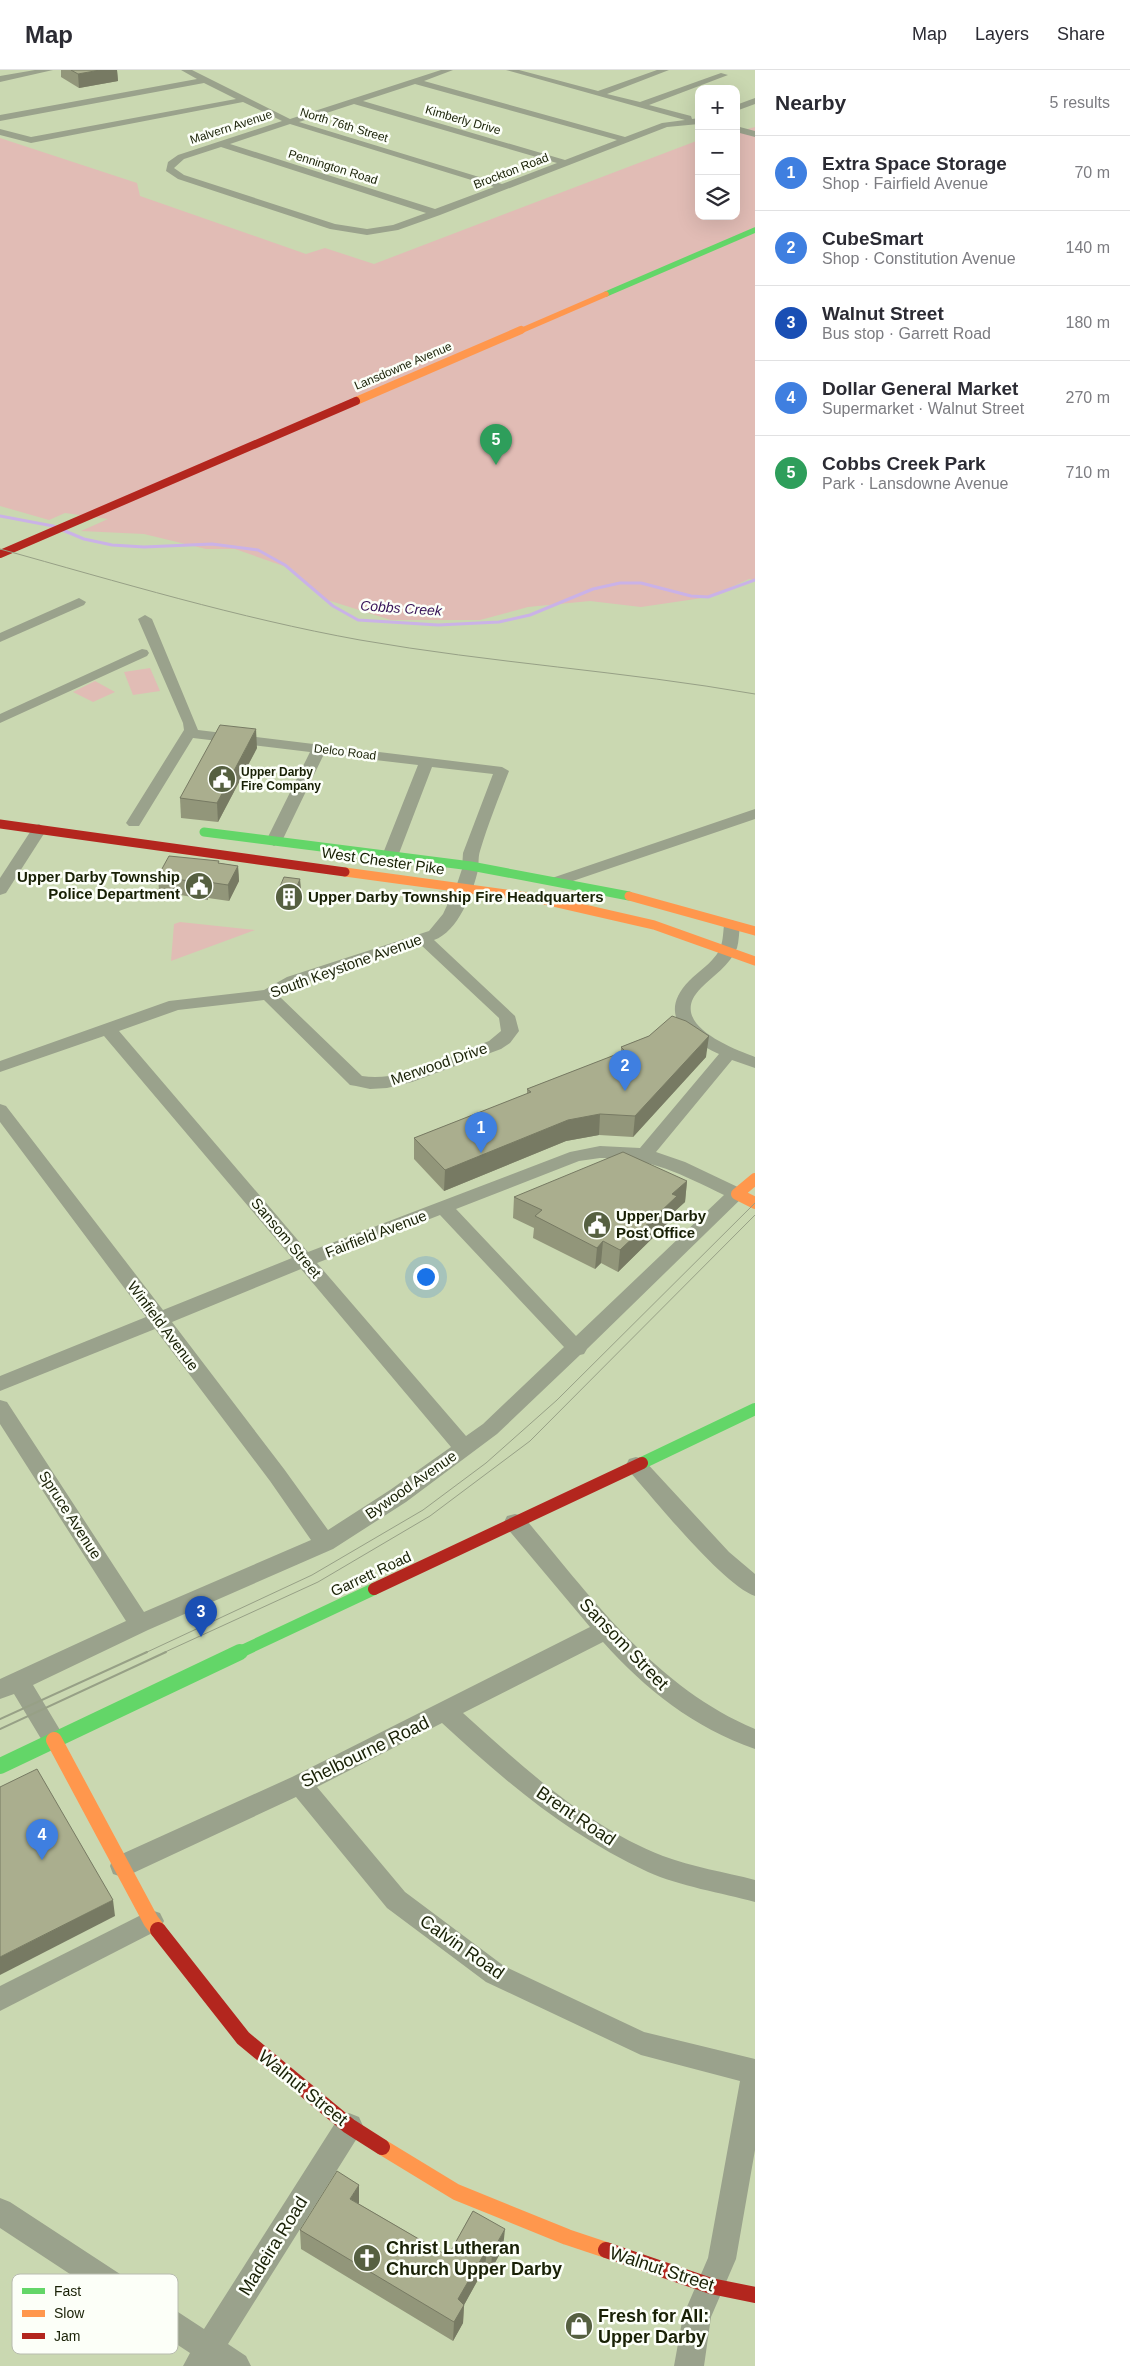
<!DOCTYPE html>
<meta charset="utf-8">
<style>
:root{--surface:#fff;--page:#f7f7f7;--text:#2b2b33;--muted:#7c7c81;--line:#e1e1e2;--accent:#db2777}
body{margin:0;font-family:Arial,sans-serif;background:var(--page);color:var(--text)}
.controls{position:absolute;right:15px;top:15px;display:grid;overflow:hidden;border-radius:10px;box-shadow:0 5px 20px #0002}
.controls button{width:45px;height:45px;display:grid;place-items:center;padding:0;border:0;border-bottom:1px solid var(--line);background:var(--surface);color:var(--text);font:25px sans-serif}
.you{position:absolute;left:425px;top:1206px;width:18px;height:18px;margin:-12px;border:4px solid #fff;border-radius:50%;background:#1a73e8;box-shadow:0 0 0 8px #1a73e833}
.badge{display:grid;place-items:center;width:32px;height:32px;border-radius:50%;background:var(--accent);color:#fff;font-size:16px;font-weight:700}
.pin{position:absolute;translate:-50% -41px;filter:drop-shadow(0 1px 2px #0008)}
.pin::after{content:'';position:absolute;top:26px;width:18px;height:15px;background:inherit;clip-path:polygon(0 0,100% 0,50% 100%)}
.list{margin:0;padding:0;list-style:none}
h2{display:flex;justify-content:space-between;align-items:center;height:65px;margin:0;padding:0 20px;font-size:21px}
h2 small{font-size:16px;font-weight:400;color:var(--muted)}
.list li{display:grid;grid-template-columns:32px 1fr auto;gap:15px;align-items:center;box-sizing:border-box;height:75px;padding:0 20px;border-top:1px solid var(--line)}
.list b{display:block;font-size:19px;white-space:nowrap}
.list p{margin:0;font-size:16px;white-space:nowrap;color:var(--muted)}
.list em{font-size:16px;font-style:normal;color:var(--muted)}
.icon{flex:none;width:28px;height:28px;fill:none;stroke:currentColor;stroke-width:2;stroke-linecap:round;stroke-linejoin:round}
.map{position:relative;flex:none;width:755px;height:2296px;overflow:hidden}
header{display:flex;align-items:center;gap:30px;box-sizing:border-box;height:70px;padding:0 25px;background:var(--surface);border-bottom:1px solid var(--line)}
header strong{font-size:24px}
nav{display:flex;gap:28px;margin-inline-start:auto;font-size:18px}
main{display:flex}
aside{flex:1;background:var(--surface)}
.map>svg:first-child{display:block}
.green{fill:#e1bcb5}
.lines{fill:none;stroke-linecap:round;stroke-linejoin:round}
.stream{stroke:#cab2e7;stroke-width:3}
.street{fill:#9aa28c;fill-rule:evenodd}
.fast-far3{stroke:#63d668;stroke-width:5.5}
.fast-far2{stroke:#63d668;stroke-width:9}
.fast-far1{stroke:#63d668;stroke-width:12}
.fast{stroke:#63d668;stroke-width:16}
.slow-far4{stroke:#ff974d;stroke-width:5.5}
.slow-far3{stroke:#ff974d;stroke-width:8}
.slow-far2{stroke:#ff974d;stroke-width:9}
.slow-far1{stroke:#ff974d;stroke-width:12}
.slow{stroke:#ff974d;stroke-width:16}
.jam-far3{stroke:#b3261e;stroke-width:8}
.jam-far2{stroke:#b3261e;stroke-width:9}
.jam-far1{stroke:#b3261e;stroke-width:12}
.jam{stroke:#b3261e;stroke-width:16}
.tram-far1{stroke:#97a086;stroke-width:1}
.tram{stroke:#97a086;stroke-width:2}
.wall{fill:#92967a}
.shaded-wall{fill:#777a63}
.building{fill:#aaae8e;stroke:#777a63}
.labels{text-anchor:middle;stroke-width:5;stroke-linejoin:round;paint-order:stroke}
.far-street-label{font-size:12px;fill:#182005;stroke:#fcfff8}
.far-poi-label{font-size:12px;font-weight:bold;fill:#182005;stroke:#fcfff8;text-anchor:start}
.far-water-label{font-size:14px;font-style:italic;fill:#371258;stroke:#fcfff8}
.street-label{font-size:15px;fill:#182005;stroke:#fcfff8}
.poi-label{font-size:15px;font-weight:bold;fill:#182005;stroke:#fcfff8;text-anchor:start}
.near-street-label{font-size:18px;fill:#182005;stroke:#fcfff8}
.near-poi-label{font-size:18px;font-weight:bold;fill:#182005;stroke:#fcfff8;text-anchor:start}
.key{fill:#fcfff8;stroke:#b8bcaf;stroke-width:1}
.key-label{font-size:14px;fill:#182005}
</style>
<header>
<strong>Map</strong>
<nav><a>Map</a><a>Layers</a><a>Share</a></nav>
</header>
<main>
<div class="map">
<svg width="755" height="2296" viewBox="0 0 755 2296">
<rect width="100%" height="100%" fill="#cad8b1"/>
<g class="green">
<polygon points="755,57 755,510 749,509 709,527 641,537 590,531 528,537 480,550 391,550 324,529 292,499 235,479 206,479 144,464 81,461 108,449 65,443 49,450 0,436 0,68 137,113 140,126 306,184 325,178 374,194 699,70 699,146 736,146 736,62"/>
<polygon points="150,598 160,621 133,625 124,602"/>
<polygon points="95,611 115,622 93,632 73,622"/>
<polygon points="180,852 255,860 171,891 174,854"/>
</g>
<g class="lines">
<polyline class="stream" points="0,446 53,456 84,469 112,475 144,477 212,474 258,480 285,495 333,536 358,550 438,555 499,552 530,545 593,519 620,513 641,513 691,526 708,527 755,510"/>
<g class="street">
<polygon points="35,0 53,0 0,12 0,6"/>
<path d="M181 0H192L290 49 441 0H453L424 11 625 67 662 53 685 50 506 0H519L598 21 657 0H669L607 24 640 32 721 3 728 5 649 35 691 46 692 49 699 48V54L667 57 440 145 398 160 367 165 330 159 178 109 166 101 168 92 178 85 282 51 243 32 31 73 0 65V59L31 67 236 29 204 13 0 51V45L197 9ZM415 14 617 70 565 90 363 31ZM354 34 557 93 502 114 299 52ZM290 54 494 117 435 139 230 74ZM221 77 426 143 393 155 367 159 335 154 184 105 174 98 184 89Z"/>
<polygon points="755,28 755,34 736,41 736,35"/>
<polygon points="736,56 755,61 755,67 736,62"/>
<polygon points="79,528 86,532 84,535 0,572 0,563"/>
<path d="M145 545 152 549 198 660 502 697 509 701C499 727 488 754 480 781 478 787 479 793 478 800 473 822 458 862 434 870L515 946 519 961 510 973 501 979 412 1012 387 1018 370 1019 356 1016 350 1015 264 930 178 940 119 961 308 1182 570 1082 600 1076 640 1078 719 984C687 969 656 945 689 911 699 901 712 893 719 881 723 873 723 864 724 855L732 850 740 855C739 862 739 871 737 878 730 895 713 906 701 918 666 953 729 977 755 987V998L732 990 656 1082 685 1092 744 1120 746 1124 587 1279 584 1284 580 1285 497 1364 406 1432 333 1479 148 1560 33 1615 66 1670 62 1677 54 1680 46 1677 14 1624 0 1629V1609L126 1551 0 1354V1330L7 1332 144 1542 311 1470 270 1411 155 1259 0 1321V1306L146 1247 0 1052V1034L6 1036 163 1240 292 1188 104 966 0 1002V991L169 931 264 920 287 907 429 861 443 844 457 814 462 799 463 783 493 704 432 697 398 786 390 791 382 786 418 695 324 684 282 771 274 776 266 771 310 682 193 668 139 756H129L126 753 184 660 183 653 138 549ZM420 874 499 948 501 961 489 971C452 985 401 1013 362 1006L279 926 299 915ZM600 1088C649 1087 681 1104 724 1125L576 1266 456 1139 579 1091ZM440 1145 564 1277 483 1354 466 1366 317 1193ZM301 1199 451 1377 390 1420 328 1460 284 1399 172 1252Z"/>
<polygon points="142,579 147,580 149,583 147,586 0,653 0,644"/>
<polygon points="755,739 755,749 564,814 558,816 550,811 552,808"/>
<polygon points="39,754 47,759 6,823 0,825 0,808 34,756"/>
<path d="M636 1387 643 1389 729 1482 755 1504V1526C723 1515 654 1429 629 1401L626 1395 629 1389Z"/>
<path d="M515 1444 523 1446C591 1527 655 1617 755 1659V1679C694 1658 645 1619 603 1572L463 1643C523 1697 586 1756 663 1786 692 1797 725 1802 755 1810V1832C722 1823 679 1816 648 1802 568 1765 507 1713 442 1653L317 1717 405 1822 504 1896 644 1962 755 1989V2080L736 2189 711 2247 704 2296H674L683 2246 708 2188 740 2011 641 1985 486 1912 387 1838 296 1727 131 1804 122 1807 113 1804 110 1796 113 1788 292 1707 590 1557 507 1458 504 1452 507 1446Z"/>
<polygon points="151,1840 160,1843 164,1851 160,1859 0,1941 0,1916"/>
<polygon points="349,2043 359,2047 363,2056 359,2065 228,2274 246,2286 251,2296 183,2296 190,2283 0,2158 0,2128 10,2132 204,2259 339,2047"/>
</g>
<polyline class="fast-far3" points="606,224 755,160"/>
<polyline class="fast-far2" points="204,762 471,796 629,826"/>
<g class="fast-far1">
<polyline points="642,1393 755,1339"/>
<polyline points="238,1583 374,1519"/>
</g>
<polyline class="fast" points="0,1696 240,1582"/>
<polyline class="slow-far4" points="518,262 606,224"/>
<polyline class="slow-far3" points="356,331 521,260"/>
<g class="slow-far2">
<polyline points="345,802 536,828 654,855 755,891"/>
<polyline points="629,826 755,861"/>
</g>
<polyline class="slow-far1" points="755,1109 737,1124 755,1133"/>
<g class="slow">
<polyline points="54,1670 151,1851 158,1860"/>
<polyline points="382,2077 456,2122 567,2167 606,2180"/>
</g>
<polyline class="jam-far3" points="0,484 356,331"/>
<polyline class="jam-far2" points="0,754 345,802"/>
<polyline class="jam-far1" points="374,1519 642,1393"/>
<g class="jam">
<polyline points="158,1860 243,1968 349,2056 382,2077"/>
<polyline points="606,2180 711,2216 755,2225"/>
</g>
<g class="tram-far1">
<path d="M0 479C119 512 238 548 360 570 491 593 624 601 755 624"/>
<polyline points="145,1583 312,1505 423,1440 486,1393 557,1330 755,1133"/>
<polyline points="163,1583 318,1512 430,1446 530,1371 755,1145"/>
</g>
<g class="tram">
<polyline points="0,1649 147,1582"/>
<polyline points="0,1659 166,1582"/>
</g>
</g>
<g class="wall">
<polygon points="61,0 117,0 118,11 79,18 61,7"/>
<polygon points="257,678 218,752 181,748 180,728"/>
<polygon points="219,793 238,796 239,811 229,831 208,828 208,830 159,821 158,806"/>
<polygon points="301,819 295,834 278,832 278,821"/>
<polygon points="649,966 706,987 633,1067 599,1065 566,1071 444,1121 414,1089 414,1068 527,1024 527,1019 621,983 621,977"/>
<polygon points="687,1111 685,1132 675,1141 674,1147 618,1202 601,1193 595,1199 533,1168 534,1158 513,1148 514,1127"/>
<polygon points="359,2134 448,2186 473,2141 503,2178 491,2200 485,2197 464,2235 463,2253 453,2271 301,2179 300,2160"/>
</g>
<g class="shaded-wall">
<polygon points="100,0 117,0 118,11 79,18 78,4"/>
<polygon points="256,659 257,678 218,752 217,733"/>
<polygon points="238,796 239,811 229,831 228,815"/>
<polygon points="300,809 301,819 295,834 294,823"/>
<polygon points="208,812 208,830 207,814"/>
<polygon points="709,966 706,987 633,1067 635,1046"/>
<polygon points="600,1044 599,1065 566,1071 444,1121 445,1100 568,1050"/>
<polygon points="687,1111 685,1132 675,1141 674,1147 618,1202 620,1180 672,1124"/>
<polygon points="603,1171 601,1193 595,1199 597,1178"/>
<polygon points="113,1830 115,1846 0,1905 0,1887"/>
<polygon points="359,2115 359,2134 350,2129"/>
<polygon points="505,2159 503,2178 491,2200 492,2182"/>
<polygon points="487,2179 485,2197 464,2235 463,2253 453,2271 454,2252 458,2229"/>
</g>
<g class="building">
<polygon points="71,0 100,0 78,4"/>
<polygon points="220,655 256,659 217,733 180,728"/>
<polygon points="169,786 219,791 218,793 238,796 228,815 208,812 207,814 158,806"/>
<polygon points="284,807 300,809 294,823 278,821"/>
<polygon points="672,946 686,951 709,966 635,1046 600,1044 568,1050 445,1100 414,1068 531,1022 527,1019 625,981 621,977 649,966"/>
<polygon points="623,1082 687,1111 672,1124 677,1126 620,1180 603,1171 597,1178 535,1146 542,1140 514,1127"/>
<polygon points="37,1699 113,1830 0,1887 0,1717"/>
<polygon points="337,2101 359,2115 350,2129 448,2186 473,2141 505,2159 492,2182 487,2179 458,2229 464,2235 454,2252 300,2160"/>
</g>
<defs>
<symbol id="civic-disc" viewBox="-11 -11 22 22"><circle r="9.5" fill="#566041" stroke="#fcfff8"/><path d="M-.6-6.5H3V-4.5H.6V-3L4-1V1h2V6H-6V1h2V-1L-.6-3ZM-1.2 2.5V6h2.4V2.5Z" fill="#fff"/></symbol>
<symbol id="building-disc" viewBox="-11 -11 22 22"><circle r="9.5" fill="#566041" stroke="#fcfff8"/><path d="M-4-6H4V6H1V3H-1V6H-4ZM-2.5-4.3h1.7v1.8h-1.7ZM.8-4.3h1.7v1.8H.8ZM-2.5-1h1.7V.8h-1.7ZM.8-1h1.7V.8H.8Z" fill="#fff"/></symbol>
<symbol id="church-disc" viewBox="-11 -11 22 22"><circle r="9.5" fill="#566041" stroke="#fcfff8"/><path d="M-1.2-6h2.4v3.5h3.3v2.4h-3.3V6h-2.4V-.1h-3.3v-2.4h3.3Z" fill="#fff"/></symbol>
<symbol id="shop-disc" viewBox="-11 -11 22 22"><circle r="9.5" fill="#566041" stroke="#fcfff8"/><path d="M-5-2.5h2.3a2.7 3.5 0 0 1 5.4 0H5L5.5 6h-11ZM-1.5-2.5h3a1.5 2.3 0 0 0-3 0Z" fill="#fff"/></symbol>
</defs>
<g fill-rule="evenodd">
<use href="#civic-disc" x="206" y="693" width="32" height="32"/>
<use href="#civic-disc" x="183" y="800" width="32" height="32"/>
<use href="#building-disc" x="273" y="811" width="32" height="32"/>
<use href="#civic-disc" x="581" y="1139" width="32" height="32"/>
<use href="#church-disc" x="351" y="2172" width="32" height="32"/>
<use href="#shop-disc" x="563" y="2240" width="32" height="32"/>
</g>
<g class="labels">
<g class="far-street-label">
<text transform="translate(463 50) rotate(16)" y="4">Kimberly Drive</text>
<text transform="translate(344 55) rotate(17)" y="4">North 76th Street</text>
<text transform="translate(231 57) rotate(-18)" y="4">Malvern Avenue</text>
<text transform="translate(333 97) rotate(17)" y="4">Pennington Road</text>
<text transform="translate(511 101) rotate(-21)" y="4">Brockton Road</text>
<text transform="translate(403 296) rotate(-23)" y="4">Lansdowne Avenue</text>
<text transform="translate(345 682) rotate(7)" y="4">Delco Road</text>
</g>
<g class="far-poi-label">
<text x="241" y="706">Upper Darby<tspan x="241" dy="14">Fire Company</tspan></text>
</g>
<g class="far-water-label">
<text transform="translate(401 538) rotate(4)" y="5">Cobbs Creek</text>
</g>
<g class="street-label">
<text transform="translate(383 791) rotate(8)" y="5">West Chester Pike</text>
<text transform="translate(346 896) rotate(-20)" y="5">South Keystone Avenue</text>
<text transform="translate(439 994) rotate(-19)" y="5">Merwood Drive</text>
<text transform="translate(376 1164) rotate(-21)" y="5">Fairfield Avenue</text>
<text transform="translate(286 1168) rotate(50)" y="5">Sansom Street</text>
<text transform="translate(163 1256) rotate(53)" y="5">Winfield Avenue</text>
<text transform="translate(411 1415) rotate(-35)" y="5">Bywood Avenue</text>
<text transform="translate(70 1445) rotate(57)" y="5">Spruce Avenue</text>
<text transform="translate(371 1504) rotate(-25)" y="5">Garrett Road</text>
</g>
<g class="poi-label">
<text x="180" y="812" text-anchor="end">Upper Darby Township<tspan x="180" dy="17">Police Department</tspan></text>
<text x="308" y="832">Upper Darby Township Fire Headquarters</text>
<text x="616" y="1151">Upper Darby<tspan x="616" dy="17">Post Office</tspan></text>
</g>
<g class="near-street-label">
<text transform="translate(624 1574) rotate(46)" y="6">Sansom Street</text>
<text transform="translate(365 1682) rotate(-26)" y="6">Shelbourne Road</text>
<text transform="translate(576 1746) rotate(34)" y="6">Brent Road</text>
<text transform="translate(462 1877) rotate(35)" y="6">Calvin Road</text>
<text transform="translate(303 2018) rotate(39)" y="6">Walnut Street</text>
<text transform="translate(273 2176) rotate(-58)" y="6">Madeira Road</text>
<text transform="translate(662 2199) rotate(18)" y="6">Walnut Street</text>
</g>
<g class="near-poi-label">
<text x="386" y="2184">Christ Lutheran<tspan x="386" dy="21">Church Upper Darby</tspan></text>
<text x="598" y="2252">Fresh for All:<tspan x="598" dy="21">Upper Darby</tspan></text>
</g>
</g>
<rect x="12" y="2204" width="166" height="80" rx="8" class="key"/>
<rect x="22" y="2218" width="23" height="6" fill="#63d668"/>
<rect x="22" y="2240" width="23" height="7" fill="#ff974d"/>
<rect x="22" y="2263" width="23" height="6" fill="#b3261e"/>
<g class="key-label">
<text x="54" y="2226">Fast</text>
<text x="54" y="2248">Slow</text>
<text x="54" y="2271">Jam</text>
</g>
</svg>
<div class="controls">
<button>+</button>
<button>−</button>
<button><svg class="icon" aria-label="layers" viewBox="0 0 24 24"><path d="M12 4l9 5-9 5-9-5zM3 14l9 5 9-5"/></svg></button>
</div>
<div class="you"></div>
<div class="pin badge" style="left:481px;top:1083px;background:#3f7fe0">1</div>
<div class="pin badge" style="left:625px;top:1021px;background:#3f7fe0">2</div>
<div class="pin badge" style="left:201px;top:1567px;background:#1a4fb4">3</div>
<div class="pin badge" style="left:42px;top:1790px;background:#3f7fe0">4</div>
<div class="pin badge" style="left:496px;top:395px;background:#2e9e5b">5</div>
</div>
<aside>
<h2>Nearby<small>5 results</small></h2>
<ul class="list">
<li><span class="badge" style="background:#3f7fe0">1</span><div><b>Extra Space Storage</b><p>Shop · Fairfield Avenue</p></div><em>70 m</em></li>
<li><span class="badge" style="background:#3f7fe0">2</span><div><b>CubeSmart</b><p>Shop · Constitution Avenue</p></div><em>140 m</em></li>
<li><span class="badge" style="background:#1a4fb4">3</span><div><b>Walnut Street</b><p>Bus stop · Garrett Road</p></div><em>180 m</em></li>
<li><span class="badge" style="background:#3f7fe0">4</span><div><b>Dollar General Market</b><p>Supermarket · Walnut Street</p></div><em>270 m</em></li>
<li><span class="badge" style="background:#2e9e5b">5</span><div><b>Cobbs Creek Park</b><p>Park · Lansdowne Avenue</p></div><em>710 m</em></li>
</ul>
</aside>
</main>
